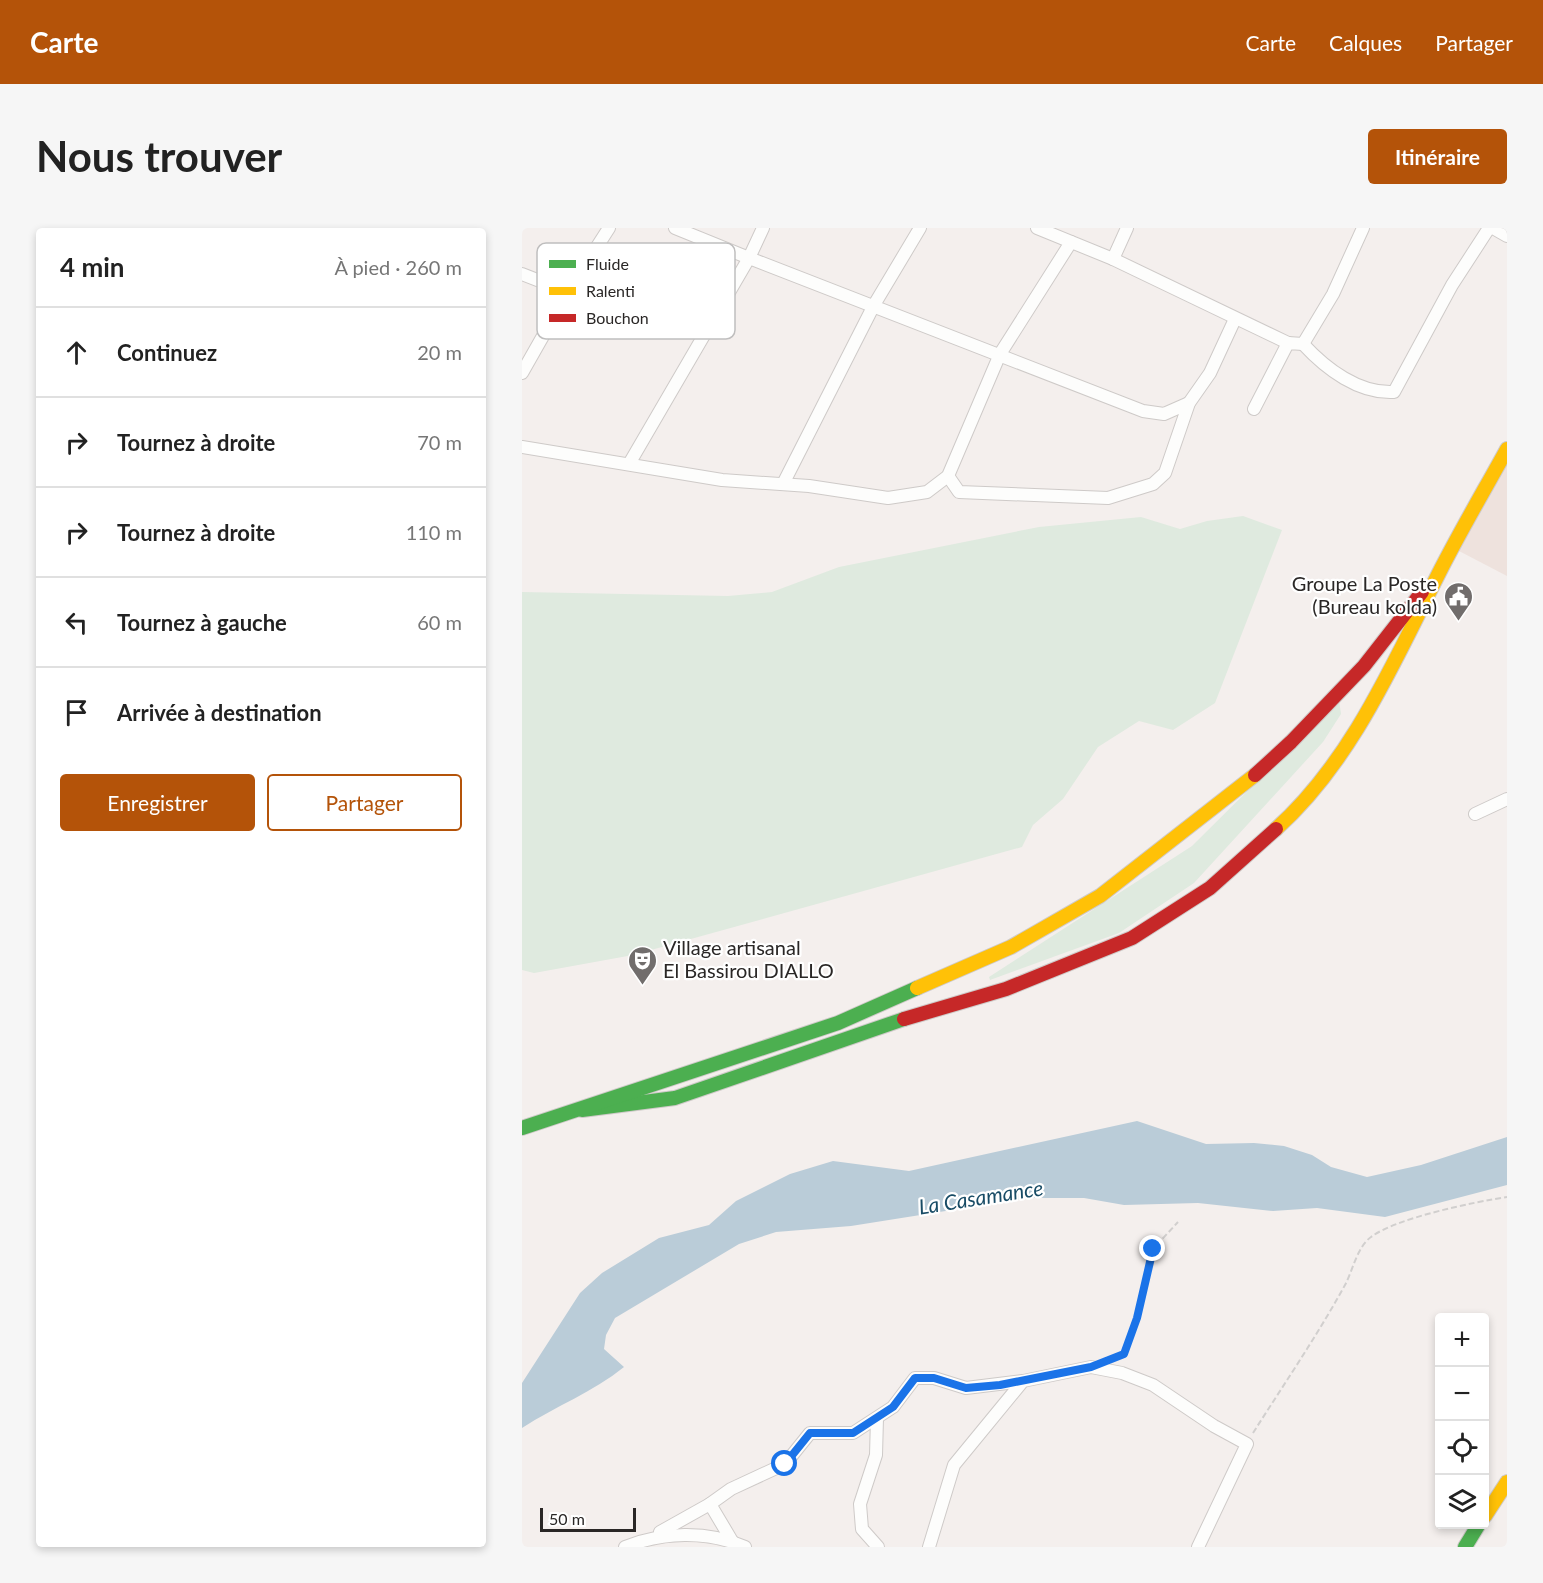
<!DOCTYPE html>
<html lang="fr">
<meta charset="utf-8">
<style>
:root{--surface:#fff;--page:#f6f6f6;--text:#222;--muted:#767676;--line:#e0e0e0;--accent:#b45309}
body{margin:0;font-family:Lato,sans-serif;background:var(--page);color:var(--text)}
.controls{position:absolute;right:18px;bottom:18px;display:grid;overflow:hidden;border-radius:6px;box-shadow:0 3px 9px #0003}
.controls button{width:54px;height:54px;display:grid;place-items:center;padding:0;border:0;border-bottom:2px solid var(--line);background:var(--surface);color:var(--text);font:30px sans-serif}
.scale{position:absolute;left:18px;bottom:15px;width:96px;box-sizing:border-box;padding-left:6px;border:3px solid #2a2726;border-top:0;font-size:16px;line-height:21px;white-space:nowrap;color:#2a2726;-webkit-text-stroke:4px #fff;paint-order:stroke}
.stop{position:absolute;width:18px;height:18px;margin:-14px;border:4px solid #1a73e8;border-radius:50%;background:#fff}
.stop.end{background:#1a73e8;border-color:#fff;box-shadow:0 2px 6px #0008}
.list{margin:0;padding:0;list-style:none}
h2{display:flex;justify-content:space-between;align-items:center;height:78px;margin:0;padding:0 24px;font-size:26px}
h2 small{font-size:20px;font-weight:400;color:var(--muted)}
.list li{display:grid;grid-template-columns:39px 1fr auto;gap:18px;align-items:center;box-sizing:border-box;height:90px;padding:0 24px;border-top:2px solid var(--line)}
.list b{display:block;font-size:22px;white-space:nowrap}
.list em{font-size:20px;font-style:normal;color:var(--muted)}
.actions{display:flex;gap:12px;padding:18px 24px}
.actions a{flex:1;padding:14px 0;border:2px solid var(--accent);border-radius:6px;text-align:center;font-size:21px;color:var(--accent)}
.actions .main{background:var(--accent);color:#fff}
.icon{flex:none;width:33px;height:33px;fill:none;stroke:currentColor;stroke-width:2;stroke-linecap:round;stroke-linejoin:round}
.map{position:relative;flex:none;width:985px;height:1319px;overflow:hidden;border-radius:6px}
header{display:flex;align-items:center;gap:36px;box-sizing:border-box;height:84px;padding:0 30px;background:var(--accent);color:#fff}
header strong{font-size:28px}
nav{display:flex;gap:33px;margin-inline-start:auto;font-size:21px}
.intro{display:flex;align-items:center;justify-content:space-between;box-sizing:border-box;height:144px;padding:0 36px}
h1{margin:0;font-size:42px}
.button{padding:15px 27px;border-radius:6px;background:var(--accent);color:#fff;font-size:21px;font-weight:700}
main{display:flex;gap:36px;padding:0 36px}
aside{flex:1;background:var(--surface);border-radius:6px;box-shadow:0 3px 9px #0003}
.map>svg:first-child{display:block}
.built{fill:#eee2dd}
.green{fill:#dfeadf}
.water{fill:#baccd8}
.lines{fill:none;stroke-linecap:round;stroke-linejoin:round}
.street-casing{stroke:#cecac8;stroke-width:14}
.fast-casing{stroke:#cecac8;stroke-width:16}
.slow-casing{stroke:#cecac8;stroke-width:16}
.jam-casing{stroke:#cecac8;stroke-width:16}
.path{stroke:#d1cfce;stroke-width:2;stroke-dasharray:6 3;stroke-linecap:butt}
.street{stroke:#fdfdfc;stroke-width:12}
.fast{stroke:#4caf50;stroke-width:14}
.slow{stroke:#ffc107;stroke-width:14}
.jam{stroke:#c62828;stroke-width:14}
.route{stroke:#1a73e8;stroke-width:8}
.labels{text-anchor:middle;stroke-width:4.5;stroke-linejoin:round;paint-order:stroke}
.poi-label{font-size:20px;fill:#2a2726;stroke:#fff;text-anchor:end}
.water-label{font-size:21px;font-style:italic;fill:#174b65;stroke:#fff}
.key{fill:#fff;stroke:#bfbebe;stroke-width:1.5}
.key-label{font-size:16px;fill:#2a2726}
</style>
<header>
<strong>Carte</strong>
<nav><a>Carte</a><a>Calques</a><a>Partager</a></nav>
</header>
<div class="intro"><h1>Nous trouver</h1><a class="button">Itinéraire</a></div>
<main>
<aside>
<h2>4 min<small>À pied · 260 m</small></h2>
<ul class="list">
<li><svg class="icon" aria-label="ahead" viewBox="0 0 24 24"><path d="M12 20V5M6 11l6-6 6 6"/></svg><div><b>Continuez</b></div><em>20 m</em></li>
<li><svg class="icon" aria-label="right" viewBox="0 0 24 24"><path d="M7 20v-9h11M14 6l5 5-5 5"/></svg><div><b>Tournez à droite</b></div><em>70 m</em></li>
<li><svg class="icon" aria-label="right" viewBox="0 0 24 24"><path d="M7 20v-9h11M14 6l5 5-5 5"/></svg><div><b>Tournez à droite</b></div><em>110 m</em></li>
<li><svg class="icon" aria-label="left" viewBox="0 0 24 24"><path d="M17 20v-9H6M10 6l-5 5 5 5"/></svg><div><b>Tournez à gauche</b></div><em>60 m</em></li>
<li><svg class="icon" aria-label="arrive" viewBox="0 0 24 24"><path d="M6 21V4h12l-3 4 3 4H6"/></svg><div><b>Arrivée à destination</b></div></li>
</ul>
<div class="actions"><a class="main">Enregistrer</a><a>Partager</a></div>
</aside>
<div class="map">
<svg width="985" height="1319" viewBox="0 0 985 1319">
<rect width="100%" height="100%" fill="#f4efed"/>
<polygon class="built" points="985,235 985,348 937,323"/>
<g class="green">
<polygon points="721,288 760,302 693,475 651,502 617,493 576,519 541,571 511,597 500,619 111,727 12,745 0,742 0,364 206,368 250,364 317,339 517,299 619,289 658,301 685,293"/>
<polygon points="817,472 819,486 801,514 672,655 597,705 468,752 467,749 670,618"/>
</g>
<path class="water" d="M615 893 684 916 732 915 762 918 790 927 809 939 845 949 899 937 985 909V957L863 989 795 980 751 983 676 975 602 977 562 970H506L329 998 254 1004 217 1016 93 1090 84 1107 82 1121 102 1139C71 1164 34 1178 0 1200V1155L58 1065 80 1045 137 1010 187 997 214 973 268 946 311 933 387 943Z"/>
<g class="lines">
<defs>
<g id="street">
<polyline points="241,0 227,30 621,183 642,186 667,175"/>
<polyline points="515,0 591,31 766,115"/>
<polyline points="971,0 985,8"/>
<polyline points="591,31 605,0"/>
<polyline points="0,46 46,64"/>
<path d="M781 116C804 141 837 166 872 164L930 57 967 0"/>
<polyline points="0,145 46,64 87,0"/>
<polyline points="732,181 766,115 781,116 811,66 841,0"/>
<polyline points="0,219 200,252 287,258 366,270 405,264 426,248 478,126 549,14"/>
<polyline points="107,236 227,30 153,0"/>
<polyline points="426,248 437,264 586,270 631,256 643,245 667,175 688,145 713,91"/>
<polyline points="261,256 352,77 398,0"/>
<polyline points="953,586 985,571"/>
<polyline points="355,1190 354,1227 338,1276 340,1301 356,1319"/>
<polyline points="138,1304 188,1276"/>
<polyline points="210,1313 188,1276 209,1261 263,1236 288,1205 331,1205 371,1179 393,1150 412,1150 444,1160 501,1153"/>
<path d="M103 1319C140 1304 185 1302 223 1319"/>
<polyline points="407,1319 432,1237 501,1153 569,1139 600,1145 631,1157 692,1198 725,1216 676,1319"/>
</g>
<g id="fast">
<polyline points="60,882 153,870 382,791"/>
<polyline points="0,900 316,795 395,760"/>
<polyline points="943,1319 957,1296"/>
</g>
<g id="slow">
<path d="M754 601C831 532 873 431 919 341 940 300 963 261 985 221"/>
<polyline points="395,760 489,719 578,668 733,547"/>
<polyline points="963,1288 985,1254"/>
</g>
<g id="jam">
<polyline points="733,547 769,514 842,438 900,364"/>
<polyline points="382,791 484,761 610,710 688,660 754,601"/>
</g>
</defs>
<use href="#street" class="street-casing"/>
<use href="#fast" class="fast-casing"/>
<use href="#slow" class="slow-casing"/>
<use href="#jam" class="jam-casing"/>
<g class="path">
<polyline points="591,1130 602,1126 615,1090 631,1021 656,994"/>
<path d="M731 1205C762 1156 795 1108 823 1057 831 1042 835 1019 849 1009 874 990 952 974 985 969"/>
</g>
<use href="#street" class="street"/>
<use href="#fast" class="fast"/>
<use href="#slow" class="slow"/>
<use href="#jam" class="jam"/>
</g>
<g class="lines">
<polyline class="route" points="263,1236 288,1205 331,1205 371,1179 393,1150 412,1150 444,1160 478,1157 569,1139 602,1126 615,1090 631,1021"/>
</g>
<defs>
<symbol id="civic-pin" viewBox="-11 -11 22 30"><path d="M0 17L-7.5 6A9.5 9.5 0 1 1 7.5 6Z" fill="#716d6c" stroke="#fff"/><path d="M-.6-6.5H3V-4.5H.6V-3L4-1V1h2V6H-6V1h2V-1L-.6-3ZM-1.2 2.5V6h2.4V2.5Z" fill="#fff"/></symbol>
<symbol id="theatre-pin" viewBox="-11 -11 22 30"><path d="M0 17L-7.5 6A9.5 9.5 0 1 1 7.5 6Z" fill="#716d6c" stroke="#fff"/><path d="M-5-5.5Q0-4 5-5.5V0Q5 5 0 6Q-5 5-5 0ZM-3.3-2.5H-1v1.5H-3.3ZM1-2.5H3.3v1.5H1ZM-2.8 1Q0 5.5 2.8 1Z" fill="#fff"/></symbol>
</defs>
<g fill-rule="evenodd">
<use href="#civic-pin" x="920" y="352" width="33" height="45"/>
<use href="#theatre-pin" x="104" y="716" width="33" height="45"/>
</g>
<g class="labels">
<g class="poi-label">
<text x="915" y="363">Groupe La Poste<tspan x="915" dy="23">(Bureau kolda)</tspan></text>
<text x="141" y="727" text-anchor="start">Village artisanal<tspan x="141" dy="23">El Bassirou DIALLO</tspan></text>
</g>
<g class="water-label">
<text transform="translate(459 970) rotate(-9)" y="7">La Casamance</text>
</g>
</g>
<rect x="15" y="15" width="198" height="96" rx="9" class="key"/>
<rect x="27" y="32" width="27" height="8" fill="#4caf50"/>
<rect x="27" y="59" width="27" height="8" fill="#ffc107"/>
<rect x="27" y="86" width="27" height="8" fill="#c62828"/>
<g class="key-label">
<text x="64" y="42">Fluide</text>
<text x="64" y="69">Ralenti</text>
<text x="64" y="96">Bouchon</text>
</g>
</svg>
<div class="controls">
<button>+</button>
<button>−</button>
<button><svg class="icon" aria-label="locate" viewBox="0 0 24 24"><circle cx="12" cy="12" r="6"/><path d="M12 2v4M12 18v4M2 12h4M18 12h4"/></svg></button>
<button><svg class="icon" aria-label="layers" viewBox="0 0 24 24"><path d="M12 4l9 5-9 5-9-5zM3 14l9 5 9-5"/></svg></button>
</div>
<div class="scale">50 m</div>
<div class="stop" style="left:263px;top:1236px"></div>
<div class="stop end" style="left:631px;top:1021px"></div>
</div>
</main>
